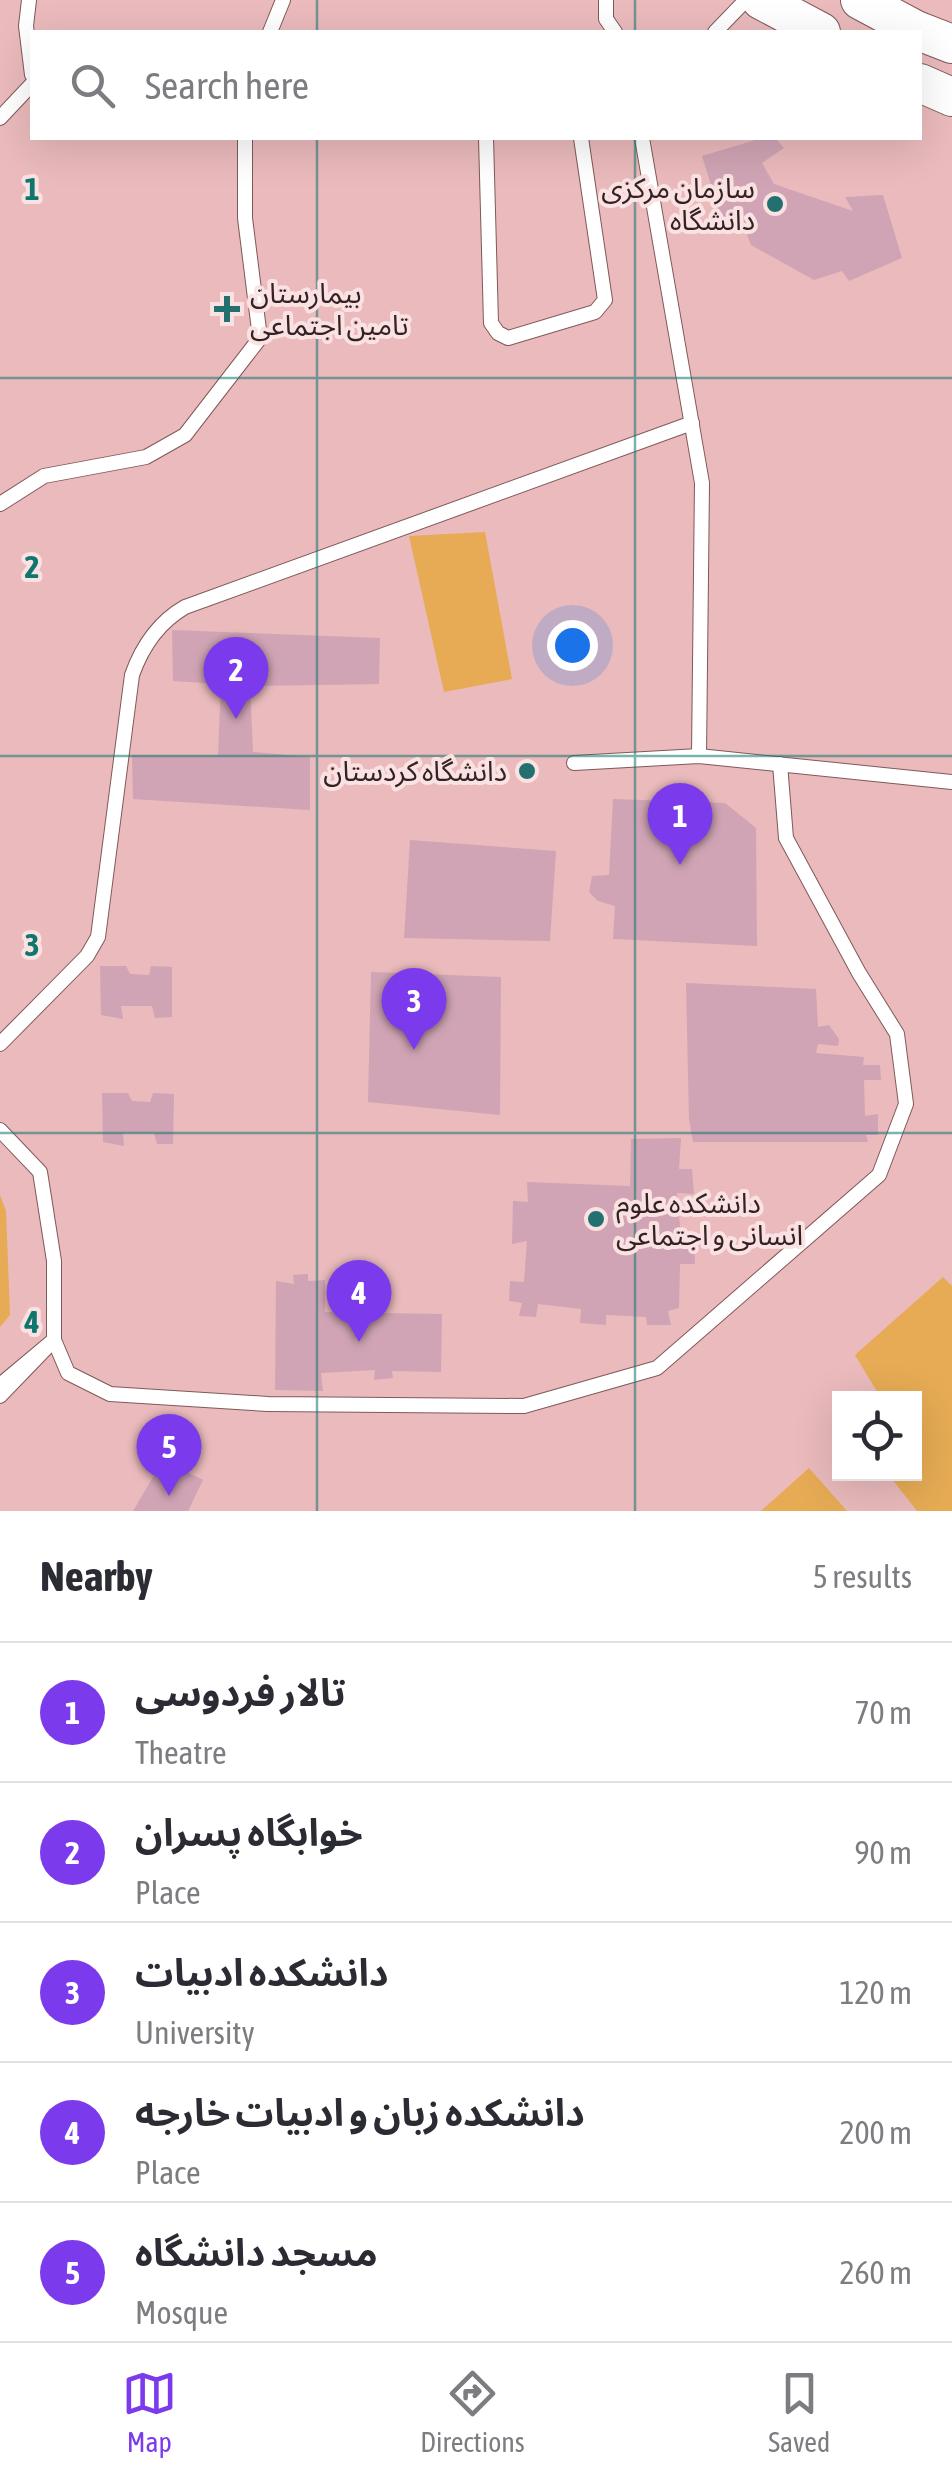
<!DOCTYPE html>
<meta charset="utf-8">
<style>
:root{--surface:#fff;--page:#f2f2f3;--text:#2b2b33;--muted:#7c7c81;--line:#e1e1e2;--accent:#7c3aed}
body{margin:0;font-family:"Asap Condensed","Noto Sans Arabic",sans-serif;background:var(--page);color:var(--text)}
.controls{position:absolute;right:30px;bottom:30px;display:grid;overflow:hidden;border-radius:0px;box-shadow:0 10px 40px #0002}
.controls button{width:90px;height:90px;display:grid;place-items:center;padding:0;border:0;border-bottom:2px solid var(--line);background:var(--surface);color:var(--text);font:50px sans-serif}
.you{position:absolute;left:572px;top:645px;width:35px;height:35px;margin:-25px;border:8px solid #fff;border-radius:50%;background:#1a73e8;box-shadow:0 0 0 15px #1a73e833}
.badge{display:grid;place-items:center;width:65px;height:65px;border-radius:50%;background:var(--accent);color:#fff;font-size:32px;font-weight:700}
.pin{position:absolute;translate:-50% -82px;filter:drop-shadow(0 2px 5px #0008)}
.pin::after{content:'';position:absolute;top:52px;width:35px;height:30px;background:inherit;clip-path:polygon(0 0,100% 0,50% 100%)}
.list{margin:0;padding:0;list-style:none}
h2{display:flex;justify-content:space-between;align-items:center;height:130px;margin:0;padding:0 40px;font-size:42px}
h2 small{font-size:32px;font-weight:400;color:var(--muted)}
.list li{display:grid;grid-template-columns:65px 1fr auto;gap:30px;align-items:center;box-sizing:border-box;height:140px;padding:0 40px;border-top:2px solid var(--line)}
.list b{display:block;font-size:38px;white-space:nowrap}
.list p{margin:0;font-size:32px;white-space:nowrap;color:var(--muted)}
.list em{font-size:32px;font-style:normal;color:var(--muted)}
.icon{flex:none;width:55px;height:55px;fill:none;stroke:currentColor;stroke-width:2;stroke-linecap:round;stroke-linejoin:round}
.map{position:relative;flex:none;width:952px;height:1511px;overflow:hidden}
.search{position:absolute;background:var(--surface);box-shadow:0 10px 40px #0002;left:30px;right:30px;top:30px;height:110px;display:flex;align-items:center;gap:25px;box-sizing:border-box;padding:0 35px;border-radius:0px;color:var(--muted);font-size:38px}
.sheet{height:830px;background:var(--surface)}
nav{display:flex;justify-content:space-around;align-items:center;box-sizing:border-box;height:140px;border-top:2px solid var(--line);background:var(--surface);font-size:28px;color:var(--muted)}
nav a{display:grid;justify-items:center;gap:5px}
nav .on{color:var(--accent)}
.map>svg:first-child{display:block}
.green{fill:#e6ab54}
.building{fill:#d0a4b4}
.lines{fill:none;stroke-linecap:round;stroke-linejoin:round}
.lane-casing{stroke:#81585a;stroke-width:16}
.secondary-casing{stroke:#81585a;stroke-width:40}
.lane{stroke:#fff;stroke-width:14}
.secondary{stroke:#fff;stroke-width:38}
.grid{fill:none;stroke:#0f766e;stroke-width:2.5;stroke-opacity:0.55}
.poi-dot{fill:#246f6f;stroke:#fae1e2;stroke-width:4}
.labels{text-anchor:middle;stroke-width:8;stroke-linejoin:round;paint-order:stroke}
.poi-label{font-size:28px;fill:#342223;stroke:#fae1e2;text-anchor:end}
.grid-label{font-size:32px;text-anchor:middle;font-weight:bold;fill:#0f766e;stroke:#fae1e2;stroke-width:8;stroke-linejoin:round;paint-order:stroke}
</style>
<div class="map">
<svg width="952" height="1511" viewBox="0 0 952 1511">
<rect width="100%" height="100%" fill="#eababc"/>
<g class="green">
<polygon points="485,532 512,679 444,692 409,536"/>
<polygon points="0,1195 6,1211 10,1315 0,1327"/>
<polygon points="943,1277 952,1286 952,1511 917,1511 888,1474 914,1474 914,1398 881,1398 855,1355"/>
<polygon points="809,1468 847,1511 761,1511"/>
</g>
<g class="building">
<polygon points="762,138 775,138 784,148 762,163 774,184 853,211 845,197 883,195 902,258 849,281 842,271 814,280 751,245 744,227 724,227 702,156"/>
<polygon points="172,630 380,638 379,684 250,686 253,752 310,757 310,810 133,799 132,755 218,755 221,684 173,681"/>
<polygon points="613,799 725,803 756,828 757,946 613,939 615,906 598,901 589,892 592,876 609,875"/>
<polygon points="410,840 556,851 550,941 404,938"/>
<polygon points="100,966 126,966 130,974 149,975 151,966 172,967 172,1017 155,1018 152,1006 121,1006 123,1019 101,1015"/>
<polygon points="371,972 501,977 500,1115 368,1102"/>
<polygon points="686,983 816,989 818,1027 829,1025 839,1039 838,1046 818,1044 816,1053 864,1057 863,1065 880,1065 881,1080 864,1080 865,1116 878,1114 878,1135 866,1135 868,1142 693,1142 689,1119"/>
<polygon points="102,1093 128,1093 132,1101 150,1102 153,1093 174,1094 173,1144 157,1144 154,1133 123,1133 124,1146 103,1142"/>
<polygon points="681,1138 679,1169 692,1169 694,1194 677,1193 681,1237 694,1236 695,1264 680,1264 679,1308 668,1311 671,1325 647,1325 646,1317 606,1315 606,1325 580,1323 581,1309 538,1304 536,1317 519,1316 522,1303 509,1301 510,1281 524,1282 527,1241 512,1244 513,1201 528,1202 527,1182 630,1186 631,1139"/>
<polygon points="308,1274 308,1281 325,1280 325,1312 442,1314 441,1372 392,1371 393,1378 374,1380 375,1370 321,1373 323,1391 275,1390 276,1281 294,1284 293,1275"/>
<polygon points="163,1460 203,1480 188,1511 133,1511"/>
</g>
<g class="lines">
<defs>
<g id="lane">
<polyline points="29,0 26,26 32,75"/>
<polyline points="606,0 606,19 615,32"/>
<polyline points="270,32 283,0"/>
<polyline points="715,32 746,0"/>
<polyline points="0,118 32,84"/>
<polyline points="486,138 491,323 498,333 508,338 595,312 605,300 581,138"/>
<polyline points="642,138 702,483 699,756"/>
<polyline points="0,504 44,476 146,457 185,435 260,338 245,218 245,138"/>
<polyline points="574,763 699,756 952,782"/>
<path d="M0 1044 87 956 98 937 132 675C142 647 159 622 185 607L692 423"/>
<polyline points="0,1130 40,1172 54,1261 54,1340 68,1373 110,1394 268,1404 524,1406 657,1368 879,1175 906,1104 897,1034 859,973 786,838 780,764"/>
<polyline points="0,1385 54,1340 0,1396"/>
</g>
<g id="secondary">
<polyline points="761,0 821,32"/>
<polyline points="860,0 916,30 952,44"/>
<polyline points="920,83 952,97"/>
</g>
</defs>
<use href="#lane" class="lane-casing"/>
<use href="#secondary" class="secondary-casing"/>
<use href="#lane" class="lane"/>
<use href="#secondary" class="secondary"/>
</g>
<path class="grid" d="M317 0V32M635 0V32M317 138V1511M635 138V1511M0 378H952M0 756H952M0 1133H952"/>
<g class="poi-dot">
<circle cx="775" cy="204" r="10"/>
<path d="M222 294h10v10h10v10h-10v10h-10v-10h-10v-10h10z"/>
<circle cx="527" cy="771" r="10"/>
<circle cx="596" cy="1219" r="10"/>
</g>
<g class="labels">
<g class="poi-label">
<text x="755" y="198">سازمان مرکزی<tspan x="755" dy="32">دانشگاه</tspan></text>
<text x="250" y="303" text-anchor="start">بیمارستان<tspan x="250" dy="32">تامین اجتماعی</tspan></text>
<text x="507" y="781">دانشگاه کردستان</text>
<text x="616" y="1213" text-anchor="start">دانشکده علوم<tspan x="616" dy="32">انسانی و اجتماعی</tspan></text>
</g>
</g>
<g class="grid-label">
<text x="32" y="200">1</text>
<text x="32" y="578">2</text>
<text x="32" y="956">3</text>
<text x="32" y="1333">4</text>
</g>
</svg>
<div class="controls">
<button><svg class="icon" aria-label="locate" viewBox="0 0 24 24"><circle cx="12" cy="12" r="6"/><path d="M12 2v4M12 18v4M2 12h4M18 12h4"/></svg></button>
</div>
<div class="you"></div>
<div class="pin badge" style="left:680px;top:865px">1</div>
<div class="pin badge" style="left:236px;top:719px">2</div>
<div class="pin badge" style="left:414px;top:1050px">3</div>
<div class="pin badge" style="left:359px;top:1342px">4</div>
<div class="pin badge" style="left:169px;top:1496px">5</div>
<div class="search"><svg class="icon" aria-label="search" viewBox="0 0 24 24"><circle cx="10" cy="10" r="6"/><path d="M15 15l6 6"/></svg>Search here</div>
</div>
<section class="sheet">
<h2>Nearby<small>5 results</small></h2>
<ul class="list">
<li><span class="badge">1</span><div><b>تالار فردوسی</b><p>Theatre</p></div><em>70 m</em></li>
<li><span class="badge">2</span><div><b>خوابگاه پسران</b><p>Place</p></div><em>90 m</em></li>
<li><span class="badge">3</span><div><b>دانشکده ادبیات</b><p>University</p></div><em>120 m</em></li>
<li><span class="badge">4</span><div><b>دانشکده زبان و ادبیات خارجه</b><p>Place</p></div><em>200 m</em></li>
<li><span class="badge">5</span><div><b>مسجد دانشگاه</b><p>Mosque</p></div><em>260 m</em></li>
</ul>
</section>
<nav>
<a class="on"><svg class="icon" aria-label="map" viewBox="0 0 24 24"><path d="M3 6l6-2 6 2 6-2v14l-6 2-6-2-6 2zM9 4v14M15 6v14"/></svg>Map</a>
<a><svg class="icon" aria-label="directions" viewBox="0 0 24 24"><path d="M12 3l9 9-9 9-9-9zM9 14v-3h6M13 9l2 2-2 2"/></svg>Directions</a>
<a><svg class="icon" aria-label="saved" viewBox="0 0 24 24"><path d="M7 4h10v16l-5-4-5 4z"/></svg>Saved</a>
</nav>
